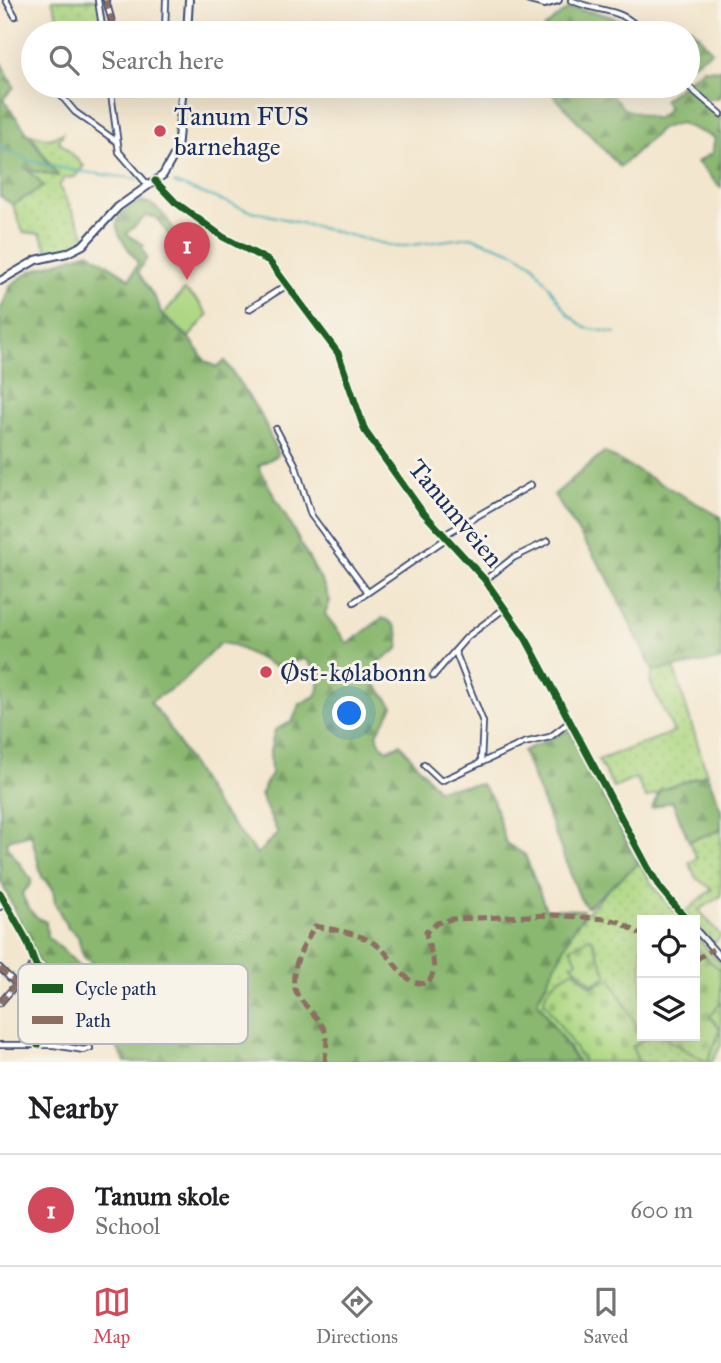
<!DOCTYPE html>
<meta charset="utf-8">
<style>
:root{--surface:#fff;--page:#f2f2f2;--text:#202124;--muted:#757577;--line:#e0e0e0;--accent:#d1495b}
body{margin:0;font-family:"IM FELL Great Primer",serif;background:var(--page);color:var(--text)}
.controls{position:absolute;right:21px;bottom:21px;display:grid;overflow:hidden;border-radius:0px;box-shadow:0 7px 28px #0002}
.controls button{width:63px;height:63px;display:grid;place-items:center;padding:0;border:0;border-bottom:2px solid var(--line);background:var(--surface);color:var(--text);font:35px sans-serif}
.you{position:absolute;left:350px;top:714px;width:24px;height:24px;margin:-18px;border:5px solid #fff;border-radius:50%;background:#1a73e8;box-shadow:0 0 0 10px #1a73e833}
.badge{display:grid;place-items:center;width:46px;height:46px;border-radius:50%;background:var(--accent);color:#fff;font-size:23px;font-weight:700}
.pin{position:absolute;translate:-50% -58px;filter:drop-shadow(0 2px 4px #0008)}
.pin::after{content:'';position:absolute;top:37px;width:24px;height:21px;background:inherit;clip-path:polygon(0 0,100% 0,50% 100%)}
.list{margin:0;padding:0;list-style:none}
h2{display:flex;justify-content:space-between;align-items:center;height:91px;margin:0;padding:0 28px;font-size:30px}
h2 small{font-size:23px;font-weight:400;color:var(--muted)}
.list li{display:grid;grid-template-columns:46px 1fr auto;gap:21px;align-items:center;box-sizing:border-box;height:112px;padding:0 28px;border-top:2px solid var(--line)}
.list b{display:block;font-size:26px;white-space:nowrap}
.list p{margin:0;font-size:23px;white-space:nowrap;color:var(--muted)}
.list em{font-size:23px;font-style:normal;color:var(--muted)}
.icon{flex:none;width:38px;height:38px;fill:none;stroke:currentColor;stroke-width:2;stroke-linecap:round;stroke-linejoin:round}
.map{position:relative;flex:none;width:721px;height:1062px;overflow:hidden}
.search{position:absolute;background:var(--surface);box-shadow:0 7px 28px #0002;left:21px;right:21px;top:21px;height:77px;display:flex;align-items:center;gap:18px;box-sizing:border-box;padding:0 24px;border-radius:38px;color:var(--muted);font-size:26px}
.sheet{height:203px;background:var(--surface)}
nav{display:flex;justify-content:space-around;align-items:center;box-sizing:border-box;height:98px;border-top:2px solid var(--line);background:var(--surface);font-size:19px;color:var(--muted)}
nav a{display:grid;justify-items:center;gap:4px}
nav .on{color:var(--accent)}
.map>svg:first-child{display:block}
.grass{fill:url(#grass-dots);stroke:#648370;stroke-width:2}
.forest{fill:url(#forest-firs);stroke:#527467;stroke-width:2;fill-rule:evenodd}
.cemetery{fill:url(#cemetery-stones);stroke:#648370;stroke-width:2}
.pitch{fill:#add782;stroke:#648370;stroke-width:2}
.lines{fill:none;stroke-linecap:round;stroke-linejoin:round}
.stream{stroke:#3daeb6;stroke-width:2}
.street-casing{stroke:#3b4a6f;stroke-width:8}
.secondary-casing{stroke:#3b4a6f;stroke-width:10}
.street{stroke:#fff;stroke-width:4.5}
.secondary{stroke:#fff;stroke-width:6}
.quiet{stroke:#8d6e63;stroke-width:5;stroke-dasharray:10 5;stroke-linecap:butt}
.cycleway-casing{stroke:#f7f3e8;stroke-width:11}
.cycleway{stroke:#1b5e20;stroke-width:7}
.poi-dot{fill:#d1495b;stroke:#f7f3e8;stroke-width:2.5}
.labels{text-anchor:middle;stroke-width:6;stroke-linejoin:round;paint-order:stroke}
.poi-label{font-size:26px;fill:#1b2f5e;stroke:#f7f3e8;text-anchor:start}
.street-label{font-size:26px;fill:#1b2f5e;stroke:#f7f3e8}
.key{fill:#f7f3e8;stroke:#b5b8bf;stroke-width:2}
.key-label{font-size:19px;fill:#1b2f5e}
</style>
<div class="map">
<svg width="721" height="1062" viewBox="0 0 721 1062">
<defs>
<pattern id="grass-dots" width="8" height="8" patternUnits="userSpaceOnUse" patternTransform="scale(1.75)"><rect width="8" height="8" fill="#add782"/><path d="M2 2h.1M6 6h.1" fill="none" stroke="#94b973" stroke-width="1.8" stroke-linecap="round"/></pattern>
<pattern id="forest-firs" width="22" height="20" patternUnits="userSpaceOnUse" patternTransform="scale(1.75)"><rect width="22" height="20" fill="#8ab870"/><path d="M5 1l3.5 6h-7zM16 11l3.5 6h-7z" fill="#70965f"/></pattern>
<pattern id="cemetery-stones" width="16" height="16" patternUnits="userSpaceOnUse" patternTransform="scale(1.75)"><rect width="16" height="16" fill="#add782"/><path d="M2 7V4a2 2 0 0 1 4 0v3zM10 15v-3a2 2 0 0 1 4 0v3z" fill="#94b973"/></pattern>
</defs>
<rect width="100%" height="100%" fill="#f7f3e8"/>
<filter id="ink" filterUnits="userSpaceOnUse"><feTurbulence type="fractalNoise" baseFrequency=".0143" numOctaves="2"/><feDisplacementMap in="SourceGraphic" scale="14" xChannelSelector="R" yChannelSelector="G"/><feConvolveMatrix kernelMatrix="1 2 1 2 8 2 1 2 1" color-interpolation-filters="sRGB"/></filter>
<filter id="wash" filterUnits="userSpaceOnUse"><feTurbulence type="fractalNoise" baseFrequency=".00686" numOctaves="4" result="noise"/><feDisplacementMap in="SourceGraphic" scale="28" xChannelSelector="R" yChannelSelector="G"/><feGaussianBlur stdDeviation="1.57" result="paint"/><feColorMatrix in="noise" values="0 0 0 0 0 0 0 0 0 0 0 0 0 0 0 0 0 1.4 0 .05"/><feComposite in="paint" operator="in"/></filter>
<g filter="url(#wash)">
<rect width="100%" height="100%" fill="#f3e6ce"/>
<g class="grass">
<polygon points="52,0 102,0 106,29 63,33"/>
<polygon points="63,133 59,141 84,166 75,177 65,178 59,186 87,239 69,248 49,253 40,234 23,232 13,205 44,186 26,170 57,175 31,134 50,139"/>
<polygon points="672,662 707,774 646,798 636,778 614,788 598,760 674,732 650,682 653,671"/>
<polygon points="721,830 721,896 699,910 721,936 713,944 684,913 712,889 696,878 689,863 697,858 689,841"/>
<polygon points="637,858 651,883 682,920 642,920 642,1036 695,1036 695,935 721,964 721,1045 712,1062 578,1062 537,1001 575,926"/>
</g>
<g class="forest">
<path d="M569 8C592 12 622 15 638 33H542L544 28Z"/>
<polygon points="691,27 712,51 688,66 688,33 671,33"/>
<polygon points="0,61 14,87 3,99 58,176 28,170 44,186 13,205 0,196"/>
<polygon points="703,69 721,70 721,97 701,101 721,119 721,188 697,162 712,153 715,138 680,123 662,128 620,167 545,86 604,86 624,109 657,119 669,108 663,100 681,86 688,86 688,80"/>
<path d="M142 201C159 205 171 222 177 237L173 241 156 217 146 216 126 234 144 245 142 248 147 258 138 272 158 303 162 316 192 341 205 361 216 367 225 361 262 417 278 455 258 466 323 584 330 601 325 614 348 644 382 618C396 621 402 636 398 649L378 662V676L375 684 393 706 377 734 380 743 387 750 400 744 437 789 481 784 493 800 506 843 525 855 546 909 583 910V917L575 926 537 1001 577 1062H125L109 1032 74 1045 45 1043 40 1021 63 990 39 963 0 879V311L11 285 31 271 89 252 130 279 138 263C122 237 98 219 142 201ZM220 643 233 645 274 666 305 659C316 668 323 682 317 695L300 704 292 722 275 730 270 751 271 774 260 795 278 833 257 854 215 804 164 719 150 702 181 683ZM31 834 42 877 53 889 55 903 67 927 78 936C85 969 85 955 110 973L108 984 112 995H102C86 973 68 952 47 937L46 922C31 916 28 908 22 894L31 884V879L6 845 8 840ZM156 1005 164 1007 166 1015 173 1022 168 1030 163 1029 154 1014 149 1013 131 1023 122 1013 124 1008 138 1010Z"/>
<polygon points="604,452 721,517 721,660 653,671 607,576 554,495"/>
<polygon points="569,730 638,864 587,907 580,898 523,751"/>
<polygon points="707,774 721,810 721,830 689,841 672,801 652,808 660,790"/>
</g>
<g class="cemetery">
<polygon points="589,938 592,939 607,976 593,984 572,965 577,961 571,948"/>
<polygon points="697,949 721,971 721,1002 710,1017 721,1029 707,1062 667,1040 667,1036 695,1036"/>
<path d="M574 970 591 986 611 979 644 1039 632 1047 639 1062H584L544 1001C546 984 561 978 574 970Z"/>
</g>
<polygon class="pitch" points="184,290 198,301 208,315 189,337 163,315"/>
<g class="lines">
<g class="stream">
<path d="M0 146C30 168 100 174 138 179"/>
<polyline points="174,183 248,210 397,247 471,237 514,252 533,264 569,315 586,328 615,333"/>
</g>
</g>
</g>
<g filter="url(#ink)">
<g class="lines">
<defs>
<g id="street">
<polyline points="6,0 15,16"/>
<polyline points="98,0 103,33"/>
<polyline points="106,0 115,33"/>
<path d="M571 0C599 14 621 5 643 33"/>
<polyline points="165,33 166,0"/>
<polyline points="31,47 33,51"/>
<polyline points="53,86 75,112 116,141"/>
<polyline points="110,86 119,152 148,185"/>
<polyline points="688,86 721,114"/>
<polyline points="155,181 175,202 223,237 269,261 338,353 365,431 421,510 485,580 526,639 647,866 660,888 687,920"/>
<polyline points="249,309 287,285"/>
<polyline points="276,429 295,464 311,515 367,591"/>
<polyline points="444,535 531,485"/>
<polyline points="485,580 513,558 548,541"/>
<polyline points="354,602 447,538"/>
<polyline points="455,651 483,722 481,762"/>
<polyline points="433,676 467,637 505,608"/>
<polyline points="424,765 441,781 524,743 550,737 571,721"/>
<polyline points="0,907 2,905"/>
<polyline points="695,929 721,958"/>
<polyline points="0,968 16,984"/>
<polyline points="0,1003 32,966 61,981 62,991 39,1022 38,1045"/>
<polyline points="0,1045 54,1045 84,1050 90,1048"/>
</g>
<g id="secondary">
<polyline points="529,0 545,4 558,0"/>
<polyline points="187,33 189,0"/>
<polyline points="0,281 36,260 67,253 83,245 118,207 163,175 177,150 183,86"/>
</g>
</defs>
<use href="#street" class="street-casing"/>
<use href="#secondary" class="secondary-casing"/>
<use href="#street" class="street"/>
<use href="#secondary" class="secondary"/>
<g class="quiet">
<polyline points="106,0 115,33"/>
<polyline points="695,960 713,949"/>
<polyline points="0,968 16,984"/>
<polyline points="0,1003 28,969 36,966 41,969"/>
<path d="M325 1062C325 1050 329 1043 325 1031 322 1022 308 1009 302 1001 282 980 303 946 315 926 338 931 359 932 378 946 395 958 403 988 428 983 441 965 428 951 426 932L437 923 452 919 553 915 606 919 620 922 642 935"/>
</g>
<defs>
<g id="cycleway">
<polyline points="155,181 175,202 223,237 269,261 338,353 365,431 421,510 485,580 526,639 647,866 660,888 687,920"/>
<path d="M0 893 27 941 36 966C47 973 62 975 62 991L39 1022 38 1045"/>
</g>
</defs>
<use href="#cycleway" class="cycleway-casing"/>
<use href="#cycleway" class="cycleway"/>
</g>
</g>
<g class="poi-dot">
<circle cx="160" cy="131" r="7"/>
<circle cx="266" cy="672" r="7"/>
</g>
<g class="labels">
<g class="poi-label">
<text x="174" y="125">Tanum FUS<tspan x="174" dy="30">barnehage</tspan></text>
<text x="280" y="681">Øst-kølabonn</text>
</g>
<g class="street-label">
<text transform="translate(456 513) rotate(50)" y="9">Tanumveien</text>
</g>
</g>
<rect x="18" y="964" width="230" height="80" rx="10" class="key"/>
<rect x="32" y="984" width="31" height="9" fill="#1b5e20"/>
<rect x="32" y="1016" width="31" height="8" fill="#8d6e63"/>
<g class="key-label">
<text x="75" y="995">Cycle path</text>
<text x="75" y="1027">Path</text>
</g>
</svg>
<div class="controls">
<button><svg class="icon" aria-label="locate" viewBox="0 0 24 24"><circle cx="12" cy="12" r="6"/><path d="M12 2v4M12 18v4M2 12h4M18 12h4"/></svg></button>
<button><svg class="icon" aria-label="layers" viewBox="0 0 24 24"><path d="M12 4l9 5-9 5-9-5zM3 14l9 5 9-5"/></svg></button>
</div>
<div class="you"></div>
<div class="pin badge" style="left:187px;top:280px">1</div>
<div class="search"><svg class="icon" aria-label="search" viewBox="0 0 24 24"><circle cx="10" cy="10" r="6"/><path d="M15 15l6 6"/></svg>Search here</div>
</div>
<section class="sheet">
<h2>Nearby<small></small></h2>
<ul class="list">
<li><span class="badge">1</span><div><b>Tanum skole</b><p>School</p></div><em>600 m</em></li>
</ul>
</section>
<nav>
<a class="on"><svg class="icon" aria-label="map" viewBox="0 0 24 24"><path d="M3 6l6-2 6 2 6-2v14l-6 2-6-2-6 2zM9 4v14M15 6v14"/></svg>Map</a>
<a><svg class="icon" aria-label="directions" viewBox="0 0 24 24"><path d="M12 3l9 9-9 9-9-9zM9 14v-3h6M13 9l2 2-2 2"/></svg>Directions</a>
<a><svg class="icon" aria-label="saved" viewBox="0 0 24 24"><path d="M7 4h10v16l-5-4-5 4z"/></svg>Saved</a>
</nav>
